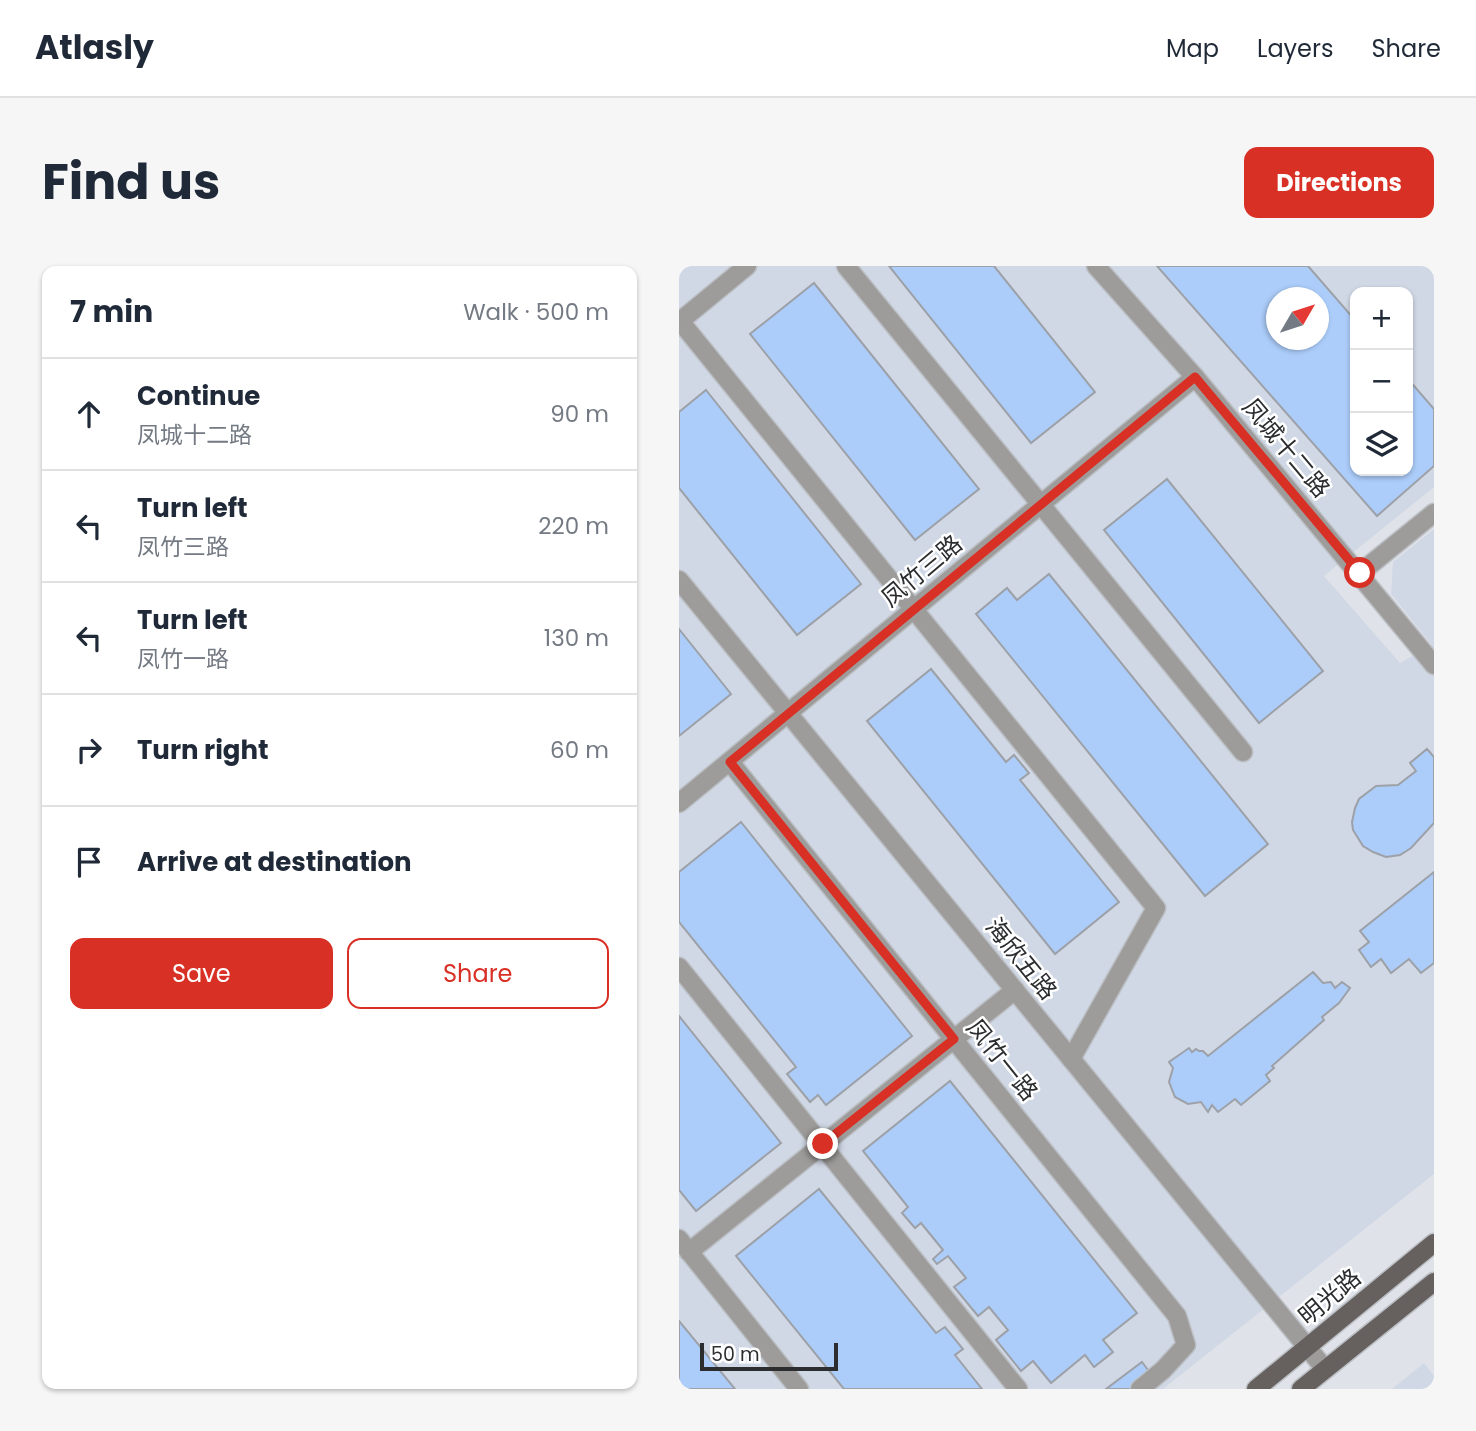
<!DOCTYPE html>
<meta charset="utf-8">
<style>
:root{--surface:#fff;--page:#f6f6f7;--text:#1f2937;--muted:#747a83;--line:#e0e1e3;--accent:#d93025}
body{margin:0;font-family:Poppins,"Noto Sans SC",sans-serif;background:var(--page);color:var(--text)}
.controls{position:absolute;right:21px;top:21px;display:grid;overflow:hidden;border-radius:14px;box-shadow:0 2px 5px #0004}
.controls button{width:63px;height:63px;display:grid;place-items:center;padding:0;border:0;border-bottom:2px solid var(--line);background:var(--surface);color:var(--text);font:35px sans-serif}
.compass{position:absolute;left:587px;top:21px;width:63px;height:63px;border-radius:50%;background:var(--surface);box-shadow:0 2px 5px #0004;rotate:51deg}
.scale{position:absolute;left:21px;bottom:18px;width:138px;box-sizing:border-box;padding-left:7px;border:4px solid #2b2d2f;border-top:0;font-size:19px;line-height:24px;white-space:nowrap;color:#2b2d2f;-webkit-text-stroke:5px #fff;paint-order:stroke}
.stop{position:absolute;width:21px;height:21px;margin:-16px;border:5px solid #d93025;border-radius:50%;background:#fff}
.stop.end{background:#d93025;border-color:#fff;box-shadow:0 2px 7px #0008}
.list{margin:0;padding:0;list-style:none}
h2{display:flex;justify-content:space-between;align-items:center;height:91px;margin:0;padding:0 28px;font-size:30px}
h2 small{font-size:23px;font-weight:400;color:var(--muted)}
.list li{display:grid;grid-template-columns:46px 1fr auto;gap:21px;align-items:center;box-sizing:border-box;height:112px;padding:0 28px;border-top:2px solid var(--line)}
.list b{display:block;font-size:26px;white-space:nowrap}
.list p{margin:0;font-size:23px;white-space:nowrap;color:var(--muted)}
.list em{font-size:23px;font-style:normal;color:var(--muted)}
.actions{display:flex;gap:14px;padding:21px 28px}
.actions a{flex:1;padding:16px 0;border:2px solid var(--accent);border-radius:14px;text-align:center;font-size:24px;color:var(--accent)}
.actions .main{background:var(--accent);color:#fff}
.icon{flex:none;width:38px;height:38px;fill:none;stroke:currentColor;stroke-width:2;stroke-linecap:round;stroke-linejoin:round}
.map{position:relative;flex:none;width:755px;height:1123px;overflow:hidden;border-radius:14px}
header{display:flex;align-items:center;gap:42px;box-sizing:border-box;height:98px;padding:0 35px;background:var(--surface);border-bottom:2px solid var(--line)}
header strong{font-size:33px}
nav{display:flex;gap:38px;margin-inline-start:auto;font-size:24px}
.intro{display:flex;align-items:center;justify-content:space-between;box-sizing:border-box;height:168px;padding:0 42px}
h1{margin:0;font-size:49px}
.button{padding:18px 32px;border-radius:14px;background:var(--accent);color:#fff;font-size:24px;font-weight:700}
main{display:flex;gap:42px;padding:0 42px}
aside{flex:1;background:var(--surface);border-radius:14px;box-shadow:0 2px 5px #0004}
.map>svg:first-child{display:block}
.built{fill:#d0d8e5;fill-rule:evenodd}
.building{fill:#accdfa;stroke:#9da1a7;stroke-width:2;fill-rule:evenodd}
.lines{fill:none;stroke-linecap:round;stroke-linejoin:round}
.minor-casing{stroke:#bbbfc4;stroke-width:21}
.major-casing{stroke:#bbbfc4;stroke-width:21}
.minor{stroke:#9e9c9a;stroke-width:18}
.major{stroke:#66615e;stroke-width:18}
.route{stroke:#d93025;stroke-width:9}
.labels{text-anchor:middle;stroke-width:5;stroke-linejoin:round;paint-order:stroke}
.street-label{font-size:24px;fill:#2b2d2f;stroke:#fff}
</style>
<header>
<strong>Atlasly</strong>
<nav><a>Map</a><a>Layers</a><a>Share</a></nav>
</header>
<div class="intro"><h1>Find us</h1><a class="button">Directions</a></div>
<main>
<aside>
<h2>7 min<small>Walk · 500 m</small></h2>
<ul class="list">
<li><svg class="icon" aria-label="ahead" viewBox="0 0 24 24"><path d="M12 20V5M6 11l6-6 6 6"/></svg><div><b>Continue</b><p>凤城十二路</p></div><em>90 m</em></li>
<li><svg class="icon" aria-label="left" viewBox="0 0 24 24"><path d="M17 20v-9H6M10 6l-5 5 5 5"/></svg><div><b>Turn left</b><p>凤竹三路</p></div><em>220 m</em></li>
<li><svg class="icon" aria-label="left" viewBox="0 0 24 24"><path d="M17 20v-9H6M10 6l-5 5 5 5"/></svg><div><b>Turn left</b><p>凤竹一路</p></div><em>130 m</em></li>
<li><svg class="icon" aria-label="right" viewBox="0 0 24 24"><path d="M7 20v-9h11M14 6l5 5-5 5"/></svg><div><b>Turn right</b></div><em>60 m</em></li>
<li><svg class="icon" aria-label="arrive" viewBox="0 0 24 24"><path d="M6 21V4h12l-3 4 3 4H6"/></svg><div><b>Arrive at destination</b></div></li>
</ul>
<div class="actions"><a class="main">Save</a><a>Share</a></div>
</aside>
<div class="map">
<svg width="755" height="1123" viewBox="0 0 755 1123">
<rect width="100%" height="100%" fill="#dfe3e9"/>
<g class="built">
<path d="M0 0H755V221L645 310 721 397 753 379 712 328 714 296 755 263V908L484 1123H0ZM676 26H729V205H676ZM598 32H640V74H598Z"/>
<polygon points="745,1097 755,1110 755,1123 713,1123"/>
</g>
<g class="building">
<polygon points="210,0 315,0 416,126 352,177"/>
<path d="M478 0H629L676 54V205H729V113L755 143V200L698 250ZM598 32H640V74H598Z"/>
<polygon points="135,17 300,223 236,274 71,68"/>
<polygon points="27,124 182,318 118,369 0,222 0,146"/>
<polygon points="488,213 644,405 580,457 425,264"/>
<polygon points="370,308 589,578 526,630 297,348 328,322 338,334"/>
<polygon points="0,363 52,428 0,470"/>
<polygon points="252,403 327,496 335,489 350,507 341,514 440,636 376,688 188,455"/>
<polygon points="748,483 755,491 755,557 732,582 721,589 707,591 694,586 684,580 674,564 673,556 676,542 680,533 697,520 719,519 737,505 731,497"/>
<polygon points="62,556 233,770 147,839 139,829 131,836 108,808 117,801 0,656 0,606"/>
<polygon points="755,606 755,697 742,707 730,693 712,707 702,693 692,701 680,684 690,676 681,665"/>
<polygon points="634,706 644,717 652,716 656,722 663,716 671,722 660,737 643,751 645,754 593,800 595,802 587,809 591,815 562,839 556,833 539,846 533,839 529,846 522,836 509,838 496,831 490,816 494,802 490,796 510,782 513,786 517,783 520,785 524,785 529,790"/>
<polygon points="0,750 102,877 17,945 0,924"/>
<polygon points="271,815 458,1047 424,1074 434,1086 415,1101 406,1089 372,1117 354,1095 342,1105 317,1074 329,1064 310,1041 299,1050 275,1021 287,1012 269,990 258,998 254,993 264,984 242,957 236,962 223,947 229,941 184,885"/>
<polygon points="140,923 257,1067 266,1061 284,1083 276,1089 303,1123 165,1123 57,990"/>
<polygon points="0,1055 56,1123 0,1123"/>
<polygon points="463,1096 472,1108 453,1123 427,1123"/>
</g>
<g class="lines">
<defs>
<g id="minor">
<polyline points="167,0 564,486"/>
<polyline points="417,0 516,111 755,399"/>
<polyline points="1,55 477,642 392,793"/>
<polyline points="0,56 68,0"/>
<polyline points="681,307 755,247"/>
<polyline points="0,314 646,1103"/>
<polyline points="51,496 498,1050 507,1079 484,1104 461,1123"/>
<polyline points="0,537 516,111"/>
<polyline points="0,701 339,1123"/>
<polyline points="0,973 120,1123"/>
<polyline points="10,986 336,724"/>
</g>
<g id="major">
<polyline points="577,1123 755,977"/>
<polyline points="622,1123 755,1016"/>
</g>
</defs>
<use href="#minor" class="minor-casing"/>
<use href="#major" class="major-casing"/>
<use href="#minor" class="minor"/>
<use href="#major" class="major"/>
</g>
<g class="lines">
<polyline class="route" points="144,878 275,773 51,496 516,111 681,307"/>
</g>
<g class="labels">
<g class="street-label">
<text transform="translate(607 182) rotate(50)" y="8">凤城十二路</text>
<text transform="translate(243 305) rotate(-40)" y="8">凤竹三路</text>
<text transform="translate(342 693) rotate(51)" y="8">海欣五路</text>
<text transform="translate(323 794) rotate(51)" y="8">凤竹一路</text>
<text transform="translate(651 1031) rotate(-40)" y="8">明光路</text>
</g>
</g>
</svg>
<div class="controls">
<button>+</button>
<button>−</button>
<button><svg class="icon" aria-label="layers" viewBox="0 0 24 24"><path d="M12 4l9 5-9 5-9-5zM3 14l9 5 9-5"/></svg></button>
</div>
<svg class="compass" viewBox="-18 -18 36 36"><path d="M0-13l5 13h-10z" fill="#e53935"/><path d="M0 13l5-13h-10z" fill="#747a83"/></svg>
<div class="scale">50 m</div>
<div class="stop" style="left:681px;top:307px"></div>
<div class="stop end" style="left:144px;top:878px"></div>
</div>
</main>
